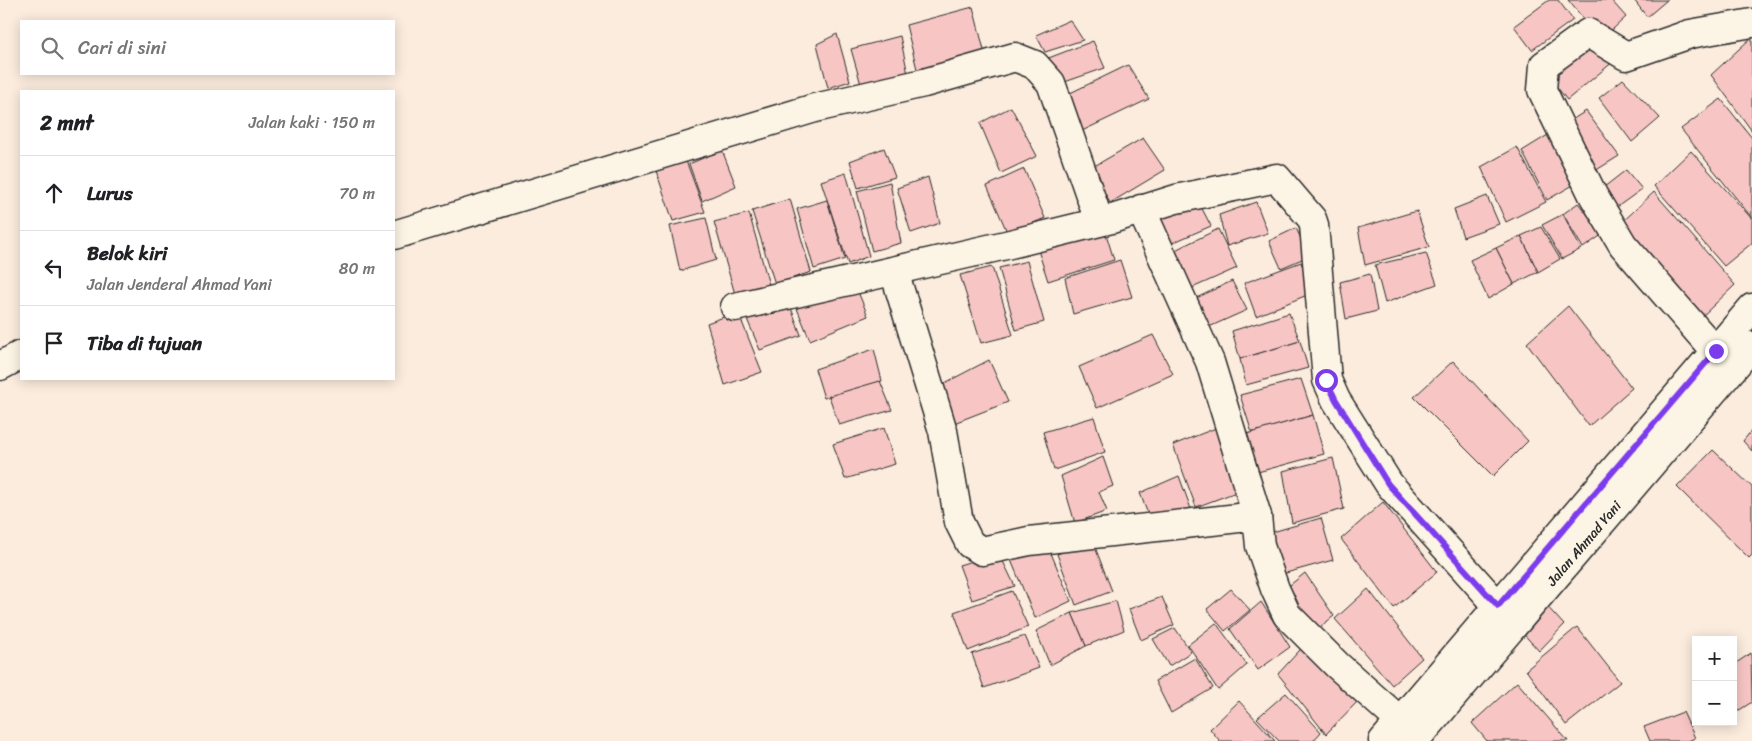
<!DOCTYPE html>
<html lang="id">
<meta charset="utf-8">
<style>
:root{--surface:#fff;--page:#f2f2f2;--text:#202124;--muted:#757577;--line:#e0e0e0}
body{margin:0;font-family:Sriracha,sans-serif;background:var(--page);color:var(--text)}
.controls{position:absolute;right:15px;bottom:15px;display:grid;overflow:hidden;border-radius:0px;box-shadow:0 2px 12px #0003}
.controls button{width:45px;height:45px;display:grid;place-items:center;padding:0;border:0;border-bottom:1px solid var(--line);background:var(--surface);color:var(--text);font:25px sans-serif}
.stop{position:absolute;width:15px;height:15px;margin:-11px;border:4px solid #7c3aed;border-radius:50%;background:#fff}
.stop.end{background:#7c3aed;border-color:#fff;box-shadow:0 1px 5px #0008}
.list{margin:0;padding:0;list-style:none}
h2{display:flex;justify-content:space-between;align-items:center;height:65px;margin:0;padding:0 20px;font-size:21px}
h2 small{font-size:16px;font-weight:400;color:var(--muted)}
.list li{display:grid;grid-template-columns:32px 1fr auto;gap:15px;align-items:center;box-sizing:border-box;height:75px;padding:0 20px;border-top:1px solid var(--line)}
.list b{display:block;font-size:19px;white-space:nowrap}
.list p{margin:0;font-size:16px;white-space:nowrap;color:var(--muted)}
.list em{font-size:16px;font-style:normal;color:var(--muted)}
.icon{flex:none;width:28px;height:28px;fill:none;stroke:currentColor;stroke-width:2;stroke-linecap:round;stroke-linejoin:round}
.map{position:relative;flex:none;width:1752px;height:741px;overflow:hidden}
.search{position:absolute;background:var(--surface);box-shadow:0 2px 12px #0003;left:20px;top:20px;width:375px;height:55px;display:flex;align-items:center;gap:12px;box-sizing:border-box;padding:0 18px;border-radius:0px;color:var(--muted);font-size:19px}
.panel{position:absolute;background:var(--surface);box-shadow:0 2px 12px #0003;left:20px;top:90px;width:375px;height:290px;border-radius:0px}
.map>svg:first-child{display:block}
.building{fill:#f7c6c4;stroke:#2b2b2b}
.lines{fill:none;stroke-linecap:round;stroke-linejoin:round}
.minor-casing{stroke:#2b2b2b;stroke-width:31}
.major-casing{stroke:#2b2b2b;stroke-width:31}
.minor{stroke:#fcf5e5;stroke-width:28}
.major{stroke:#fcf5e5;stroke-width:28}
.route{stroke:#7c3aed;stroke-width:6}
.labels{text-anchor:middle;stroke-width:4.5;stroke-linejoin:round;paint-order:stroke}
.street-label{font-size:14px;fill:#2b2b2b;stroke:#fcf5e5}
</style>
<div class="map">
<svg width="1752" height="741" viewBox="0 0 1752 741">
<rect width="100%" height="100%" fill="#fbecde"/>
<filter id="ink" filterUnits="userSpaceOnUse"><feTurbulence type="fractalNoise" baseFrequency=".02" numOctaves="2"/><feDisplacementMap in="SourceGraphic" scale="10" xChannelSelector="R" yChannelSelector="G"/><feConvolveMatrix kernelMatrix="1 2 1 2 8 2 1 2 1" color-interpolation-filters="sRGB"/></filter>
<g filter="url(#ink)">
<g class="building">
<polygon points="1549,0 1558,0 1573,20 1532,50 1514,26"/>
<polygon points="1568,0 1611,0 1626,17 1601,40"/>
<polygon points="1634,0 1667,0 1647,17"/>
<polygon points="973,7 986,58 919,77 906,25"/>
<polygon points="1070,20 1083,40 1045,52 1036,35"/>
<polygon points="837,34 850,81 828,88 817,44"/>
<polygon points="900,36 909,79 864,95 851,49"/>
<polygon points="1594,37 1614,61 1567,100 1547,74"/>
<polygon points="1752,37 1752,131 1711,75"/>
<polygon points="1093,41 1105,68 1056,85 1046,59"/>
<polygon points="1128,65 1149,99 1082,131 1064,96"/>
<polygon points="1623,79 1660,118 1632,142 1599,98"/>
<polygon points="1721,99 1752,138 1752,218 1681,129"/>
<polygon points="1011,107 1037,156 1001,173 980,123"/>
<polygon points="1586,111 1619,156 1590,174 1562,126"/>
<polygon points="1548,135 1575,184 1547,200 1522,151"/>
<polygon points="1143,138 1165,170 1110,203 1091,168"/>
<polygon points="1517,147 1546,202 1506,222 1481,167"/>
<polygon points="884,148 895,177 858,188 850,161"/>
<polygon points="682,150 705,212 673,221 653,162"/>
<polygon points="722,150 736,186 702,201 689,164"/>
<polygon points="1691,151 1752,219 1752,243 1724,266 1654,186"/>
<polygon points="1024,169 1045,218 1008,234 987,186"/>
<polygon points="1626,170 1642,189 1613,210 1599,191"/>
<polygon points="846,173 869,256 848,264 821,181"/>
<polygon points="928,177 940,223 911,233 897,188"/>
<polygon points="890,182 901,243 872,251 857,191"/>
<polygon points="1654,192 1735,285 1696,322 1615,229"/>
<polygon points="1487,196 1499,224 1463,237 1454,209"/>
<polygon points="790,199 811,272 775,284 752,211"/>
<polygon points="827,200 845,259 814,269 797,209"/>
<polygon points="1198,201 1211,226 1165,246 1153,219"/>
<polygon points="1256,202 1268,233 1227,246 1219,215"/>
<polygon points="1578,203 1603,234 1583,248 1563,214"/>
<polygon points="1417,211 1429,247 1365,265 1358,228"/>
<polygon points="749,213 769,285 735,294 714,222"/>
<polygon points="1563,214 1581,249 1562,259 1542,225"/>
<polygon points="706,218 716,260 680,271 670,226"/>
<polygon points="1103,224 1114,260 1048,281 1036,244"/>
<polygon points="1541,227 1560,259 1538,272 1521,236"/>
<polygon points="1296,228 1309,256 1281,268 1269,241"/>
<polygon points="1218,229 1237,268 1181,293 1165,255"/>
<polygon points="1521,236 1538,272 1514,284 1496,248"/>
<polygon points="1496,248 1514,284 1488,299 1470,260"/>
<polygon points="1426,253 1437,284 1385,303 1375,265"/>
<polygon points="1120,260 1132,297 1073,314 1065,278"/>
<polygon points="1027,261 1044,322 1016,330 999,268"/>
<polygon points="1301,262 1312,293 1256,316 1244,283"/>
<polygon points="992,267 1013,335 981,343 960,275"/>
<polygon points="1370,274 1377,311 1346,319 1340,282"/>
<polygon points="1232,281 1247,310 1200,331 1186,303"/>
<polygon points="854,282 868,316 810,340 796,306"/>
<polygon points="1568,306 1632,388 1589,426 1527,343"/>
<polygon points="791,308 801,335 760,350 747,319"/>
<polygon points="738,312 762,372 725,385 707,323"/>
<polygon points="1289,313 1300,341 1240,359 1232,331"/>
<polygon points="1153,335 1173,374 1097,408 1079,367"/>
<polygon points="1300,341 1308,368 1246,385 1240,359"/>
<polygon points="874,349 882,381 824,398 815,369"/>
<polygon points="989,360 1008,402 954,423 941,385"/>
<polygon points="1453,361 1528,441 1493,476 1414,397"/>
<polygon points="1301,379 1313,415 1252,433 1240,395"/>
<polygon points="880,381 892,410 839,425 829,396"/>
<polygon points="1313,415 1324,454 1254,473 1243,435"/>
<polygon points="1094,417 1105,452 1054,470 1043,432"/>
<polygon points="884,428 895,464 845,479 833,444"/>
<polygon points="1216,428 1239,491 1196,507 1173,445"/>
<polygon points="1752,430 1752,451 1743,441"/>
<polygon points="1713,450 1752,487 1752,555 1749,558 1677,487"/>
<polygon points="1103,457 1113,486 1099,492 1107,511 1075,523 1061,476"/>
<polygon points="1333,458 1344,509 1292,523 1283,471"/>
<polygon points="1179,476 1191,509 1152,525 1140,493"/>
<polygon points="1383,502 1437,572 1394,608 1341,539"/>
<polygon points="1321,518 1333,560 1275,576 1262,535"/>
<polygon points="1093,542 1112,591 1076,605 1057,554"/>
<polygon points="1048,546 1071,601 1035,618 1011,560"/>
<polygon points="999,553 1015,586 972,600 959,565"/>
<polygon points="1305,573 1334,616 1310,635 1280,593"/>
<polygon points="1231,589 1250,610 1225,631 1207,609"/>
<polygon points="1368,589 1422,658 1392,685 1335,619"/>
<polygon points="1012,591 1028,627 968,651 954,612"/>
<polygon points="1162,597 1174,625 1141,640 1129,609"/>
<polygon points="1116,601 1124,630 1086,646 1072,613"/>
<polygon points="1261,602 1290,647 1258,670 1230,629"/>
<polygon points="1545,604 1564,625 1539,651 1519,629"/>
<polygon points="1072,613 1086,646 1050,665 1036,631"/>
<polygon points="1216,623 1247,665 1218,690 1188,645"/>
<polygon points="1577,627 1620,682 1566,725 1526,670"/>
<polygon points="1175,628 1191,652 1169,666 1153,639"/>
<polygon points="1025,636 1039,668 984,688 972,654"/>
<polygon points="1309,640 1359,700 1326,734 1278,674"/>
<polygon points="1751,653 1752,702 1733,714 1733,665"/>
<polygon points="1195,658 1213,688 1171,713 1155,681"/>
<polygon points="1517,682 1568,741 1487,741 1472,723"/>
<polygon points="1286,693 1321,732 1313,741 1279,741 1257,718"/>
<polygon points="1239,701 1275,741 1220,741 1210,729"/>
<polygon points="1683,712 1695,738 1688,741 1650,741 1644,727"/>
</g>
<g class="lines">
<defs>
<g id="minor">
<polyline points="1141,209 1210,362 1257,516 1260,546 1275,589 1287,615 1337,665 1400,721"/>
<polyline points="394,235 815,108 924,83 1015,57 1035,65 1051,83 1099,221"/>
<polyline points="894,271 943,431 959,522 970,544 982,551 1029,541 1257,516"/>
<polyline points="735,307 1006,245 1112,219 1176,199 1277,178 1312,219 1314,225 1327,380 1336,400 1389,484 1498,606"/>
<polyline points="1715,351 1623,245 1593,195 1542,90 1544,65 1588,33 1626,56 1690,34 1752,23"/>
<polyline points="0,366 21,355"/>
</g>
<g id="major">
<polyline points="1383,741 1752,308"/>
<path id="s1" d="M1415 741 1752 346"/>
</g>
</defs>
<use href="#minor" class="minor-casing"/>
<use href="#major" class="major-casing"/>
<use href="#minor" class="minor"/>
<use href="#major" class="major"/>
</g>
</g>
<g class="lines" filter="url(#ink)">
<polyline class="route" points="1326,380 1336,400 1388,484 1498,606 1716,351"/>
</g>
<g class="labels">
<g class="street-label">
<text dy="5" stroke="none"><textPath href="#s1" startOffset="260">Jalan Ahmad Yani</textPath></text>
</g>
</g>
</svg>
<div class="controls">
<button>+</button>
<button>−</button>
</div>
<div class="stop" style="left:1326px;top:380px"></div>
<div class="stop end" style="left:1716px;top:351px"></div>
<div class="search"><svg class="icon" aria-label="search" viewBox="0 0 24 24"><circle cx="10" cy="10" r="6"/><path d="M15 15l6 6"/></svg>Cari di sini</div>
<section class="panel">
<h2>2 mnt<small>Jalan kaki · 150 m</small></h2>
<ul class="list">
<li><svg class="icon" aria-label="ahead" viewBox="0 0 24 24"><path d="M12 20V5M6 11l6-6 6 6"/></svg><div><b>Lurus</b></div><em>70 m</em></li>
<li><svg class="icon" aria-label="left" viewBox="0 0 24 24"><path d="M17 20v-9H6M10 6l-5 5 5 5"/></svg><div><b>Belok kiri</b><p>Jalan Jenderal Ahmad Yani</p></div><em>80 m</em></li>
<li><svg class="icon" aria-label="arrive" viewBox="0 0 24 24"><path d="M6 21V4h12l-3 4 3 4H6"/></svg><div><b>Tiba di tujuan</b></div></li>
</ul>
</section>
</div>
